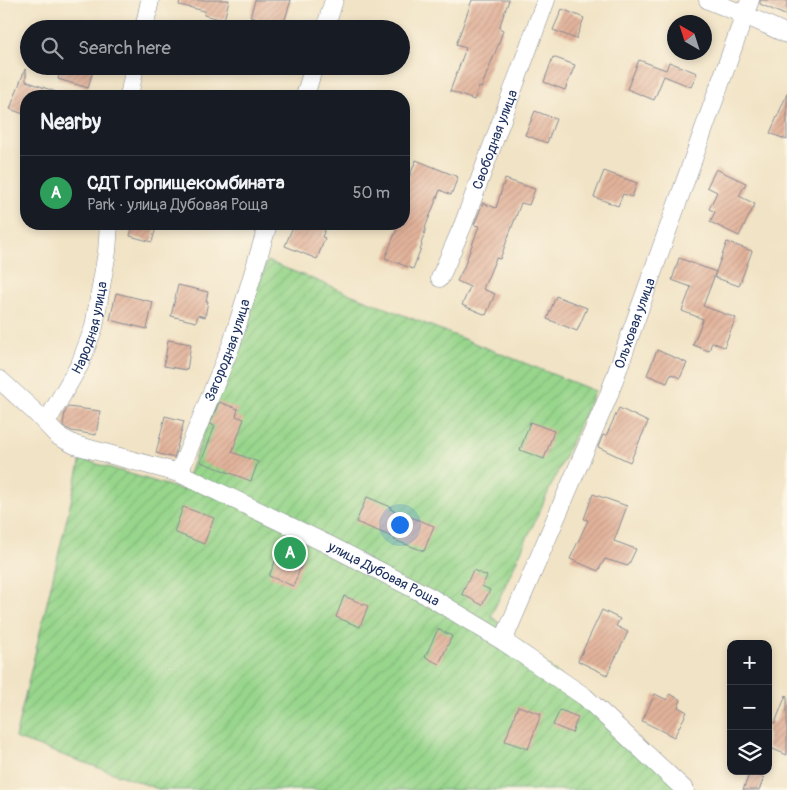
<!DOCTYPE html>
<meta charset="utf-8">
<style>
:root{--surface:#171b24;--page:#20242c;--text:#f1f3f6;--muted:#9ea1a6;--line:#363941;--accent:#ea580c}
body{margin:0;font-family:Pangolin,sans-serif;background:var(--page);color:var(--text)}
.controls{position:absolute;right:15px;bottom:15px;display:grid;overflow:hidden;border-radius:10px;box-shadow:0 2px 8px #0003}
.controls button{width:45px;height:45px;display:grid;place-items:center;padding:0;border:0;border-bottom:1px solid var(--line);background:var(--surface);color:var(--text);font:25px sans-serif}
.compass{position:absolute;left:667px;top:15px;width:45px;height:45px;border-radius:50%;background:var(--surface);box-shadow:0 2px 8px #0003;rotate:321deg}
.you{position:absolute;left:399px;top:524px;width:18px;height:18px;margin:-12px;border:4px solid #fff;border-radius:50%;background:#1a73e8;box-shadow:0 0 0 8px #1a73e833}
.badge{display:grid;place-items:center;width:32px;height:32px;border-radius:50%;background:var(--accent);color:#fff;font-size:16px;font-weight:700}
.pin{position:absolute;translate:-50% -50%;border:2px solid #fff;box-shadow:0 1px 5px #0006}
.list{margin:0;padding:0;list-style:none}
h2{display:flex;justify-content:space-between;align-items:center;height:65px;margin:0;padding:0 20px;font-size:21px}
h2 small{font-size:16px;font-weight:400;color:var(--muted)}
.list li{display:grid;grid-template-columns:32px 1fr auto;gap:15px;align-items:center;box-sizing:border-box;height:75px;padding:0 20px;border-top:1px solid var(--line)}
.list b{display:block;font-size:19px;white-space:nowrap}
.list p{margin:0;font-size:16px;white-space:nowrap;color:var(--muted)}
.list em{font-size:16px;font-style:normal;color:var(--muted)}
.icon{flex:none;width:28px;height:28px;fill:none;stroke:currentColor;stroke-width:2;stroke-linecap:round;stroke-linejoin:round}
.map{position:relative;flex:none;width:787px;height:790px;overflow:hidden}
.search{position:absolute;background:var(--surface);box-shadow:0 2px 8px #0003;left:20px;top:20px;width:390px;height:55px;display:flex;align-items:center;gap:12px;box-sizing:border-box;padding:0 18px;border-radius:28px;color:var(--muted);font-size:19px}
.panel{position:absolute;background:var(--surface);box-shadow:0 2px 8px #0003;left:20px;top:90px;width:390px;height:140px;border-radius:20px}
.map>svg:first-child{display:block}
.garden{fill:url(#garden-furrows);stroke:#5a8275}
.building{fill:url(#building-hatch)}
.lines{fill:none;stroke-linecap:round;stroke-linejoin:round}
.street-casing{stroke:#868992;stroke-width:19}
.street{stroke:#fff;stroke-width:18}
.labels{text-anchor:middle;stroke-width:5;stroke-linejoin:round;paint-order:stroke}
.street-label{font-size:14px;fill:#1b2f5e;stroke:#fcf5e5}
</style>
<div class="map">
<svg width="787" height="790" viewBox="0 0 787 790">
<defs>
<pattern id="garden-furrows" width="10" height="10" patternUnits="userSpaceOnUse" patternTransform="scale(1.25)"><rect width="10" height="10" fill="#98d68c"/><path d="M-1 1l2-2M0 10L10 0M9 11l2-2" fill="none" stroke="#82b87b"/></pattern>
<pattern id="building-hatch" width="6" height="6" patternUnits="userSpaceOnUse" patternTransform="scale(1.25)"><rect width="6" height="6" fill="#e2b29a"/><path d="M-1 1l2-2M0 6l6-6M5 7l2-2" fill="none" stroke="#c19987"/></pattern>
</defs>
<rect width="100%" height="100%" fill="#fcf5e5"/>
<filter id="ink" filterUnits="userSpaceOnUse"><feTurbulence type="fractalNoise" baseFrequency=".02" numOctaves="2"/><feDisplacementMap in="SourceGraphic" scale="10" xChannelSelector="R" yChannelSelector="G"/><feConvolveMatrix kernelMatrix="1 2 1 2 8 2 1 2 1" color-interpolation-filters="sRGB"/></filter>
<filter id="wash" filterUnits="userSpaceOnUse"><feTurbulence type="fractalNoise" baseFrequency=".0096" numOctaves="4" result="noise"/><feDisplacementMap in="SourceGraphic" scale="20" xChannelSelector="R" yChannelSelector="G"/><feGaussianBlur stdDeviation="1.12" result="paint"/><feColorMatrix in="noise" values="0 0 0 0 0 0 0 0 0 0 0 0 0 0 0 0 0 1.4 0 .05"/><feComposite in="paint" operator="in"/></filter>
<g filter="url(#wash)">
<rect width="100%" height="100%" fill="#f1e3c5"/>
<polygon class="garden" points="267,261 595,391 491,616 691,790 161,790 15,738 81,459 183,490"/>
<g id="blocks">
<g class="building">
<polygon points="180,0 229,0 224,20 204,15 205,11 179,5"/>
<polygon points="255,0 291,0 283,26 250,17"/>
<polygon points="472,0 509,0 499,28 503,30 499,43 481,88 479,87 474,100 450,91 466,48 456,45"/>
<polygon points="760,0 787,0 787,16 760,4"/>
<polygon points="562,9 584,18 576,39 553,30"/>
<polygon points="553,57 575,65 565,90 544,82"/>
<polygon points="639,60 666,70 669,62 697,73 691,87 664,76 654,100 627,89"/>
<polygon points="61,66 81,66 93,70 88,88 58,79"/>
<polygon points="25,69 26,70 26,81 64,95 64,96 26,96 26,115 10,109"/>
<polygon points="787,94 787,140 770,133"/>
<polygon points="535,111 556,119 547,143 525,135"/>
<polygon points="416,160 458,177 451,195 440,190 425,228 426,228 421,244 422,245 413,269 385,258 399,224 404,224 404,190"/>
<polygon points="716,169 746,183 739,196 755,204 739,236 710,222 715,212 709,209 717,192 707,187"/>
<polygon points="604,171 637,183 632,197 623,194 618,206 594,197"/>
<polygon points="505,179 535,189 529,205 521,203 500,259 496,258 483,289 495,294 486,315 462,305 470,287 457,281 464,267 479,226 474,225 483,203 496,208"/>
<polygon points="133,224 157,224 152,242 130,236"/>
<polygon points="294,224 327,224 322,237 325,238 317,259 285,246"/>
<polygon points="727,242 752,251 739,286 714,277"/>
<polygon points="679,258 716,272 703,306 736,318 724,347 712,342 709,351 693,345 703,319 682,311 691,287 672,280"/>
<polygon points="178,285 208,292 206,301 208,301 205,317 198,315 196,322 171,316"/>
<polygon points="116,293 153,302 147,329 110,320"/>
<polygon points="556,296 587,308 577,331 547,319"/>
<polygon points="168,340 191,344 187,370 164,366"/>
<polygon points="657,350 687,363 680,378 671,374 667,383 647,375"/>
<polygon points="219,402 238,409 236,416 244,419 232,452 258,462 251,481 201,462 215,426 210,424"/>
<polygon points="68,407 100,411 96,435 72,431 64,427 63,425 65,412"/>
<polygon points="619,408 648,422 630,462 598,447 603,435 606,436"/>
<polygon points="165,416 184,421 174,458 156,453"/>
<polygon points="530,422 554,431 544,459 520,450"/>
<polygon points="593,494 627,506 614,541 636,549 628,566 605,559 598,571 570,559 588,520 584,519"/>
<polygon points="367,497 391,507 390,509 434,526 424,551 394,540 395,538 356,522"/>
<polygon points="183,507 214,518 204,544 174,532"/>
<polygon points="280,550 304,560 293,586 269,576"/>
<polygon points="473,570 487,576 482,586 490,590 482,605 462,594"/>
<polygon points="344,596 368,606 360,627 336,617"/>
<polygon points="602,610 620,619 616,626 628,632 607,675 578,661"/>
<polygon points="438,629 452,636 439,664 425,657"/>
<polygon points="655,694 667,700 670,694 681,700 678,707 687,712 674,737 642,721"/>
<polygon points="786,695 787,696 787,755 768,747 768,720 775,723"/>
<polygon points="518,706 541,714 528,749 505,741"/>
<polygon points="560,710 578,717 572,733 553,725"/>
<polygon points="750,772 764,778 759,790 743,790"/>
</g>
</g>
</g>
<g filter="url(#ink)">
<use href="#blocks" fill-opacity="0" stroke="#868992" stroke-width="1"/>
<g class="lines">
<defs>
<g id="street">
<polyline points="708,0 745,15 787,34"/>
<polyline points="144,29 150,0"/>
<polyline points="325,29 334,0"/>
<polyline points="129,96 135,66"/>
<polyline points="305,96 314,66"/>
<path id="s1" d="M440 278 463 225 546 0"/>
<path id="s2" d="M0 380 35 412 58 436 75 445 179 473 327 544 430 597 503 641 585 697 685 790"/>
<path id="s3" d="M46 423 80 364 94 327 107 252 109 224"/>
<path id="s4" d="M179 473 232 343 268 224"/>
<path id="s5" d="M503 641 608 397 750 0"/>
</g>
</defs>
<use href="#street" class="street-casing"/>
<use href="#street" class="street"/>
</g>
</g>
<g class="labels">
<g class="street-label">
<text dy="5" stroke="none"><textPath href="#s1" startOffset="149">Свободная улица</textPath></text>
<text dy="5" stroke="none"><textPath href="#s5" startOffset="344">Ольховая улица</textPath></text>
<text dy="5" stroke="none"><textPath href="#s3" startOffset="106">Народная улица</textPath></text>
<text dy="5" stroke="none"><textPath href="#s4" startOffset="132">Загородная улица</textPath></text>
<text dy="5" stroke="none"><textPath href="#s2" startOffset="436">улица Дубовая Роща</textPath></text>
</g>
</g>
</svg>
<div class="controls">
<button>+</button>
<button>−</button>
<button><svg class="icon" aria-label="layers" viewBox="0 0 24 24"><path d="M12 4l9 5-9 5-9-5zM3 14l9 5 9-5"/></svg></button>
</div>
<svg class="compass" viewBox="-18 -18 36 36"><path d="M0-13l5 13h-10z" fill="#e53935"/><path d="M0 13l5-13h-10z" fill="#9ea1a6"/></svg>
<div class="you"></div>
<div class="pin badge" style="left:290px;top:553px;background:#2e9e5b">A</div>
<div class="search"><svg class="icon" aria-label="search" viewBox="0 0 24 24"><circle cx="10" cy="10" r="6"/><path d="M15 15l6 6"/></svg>Search here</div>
<section class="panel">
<h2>Nearby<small></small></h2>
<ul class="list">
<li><span class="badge" style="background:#2e9e5b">A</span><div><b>СДТ Горпищекомбината</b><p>Park · улица Дубовая Роща</p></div><em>50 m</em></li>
</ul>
</section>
</div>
